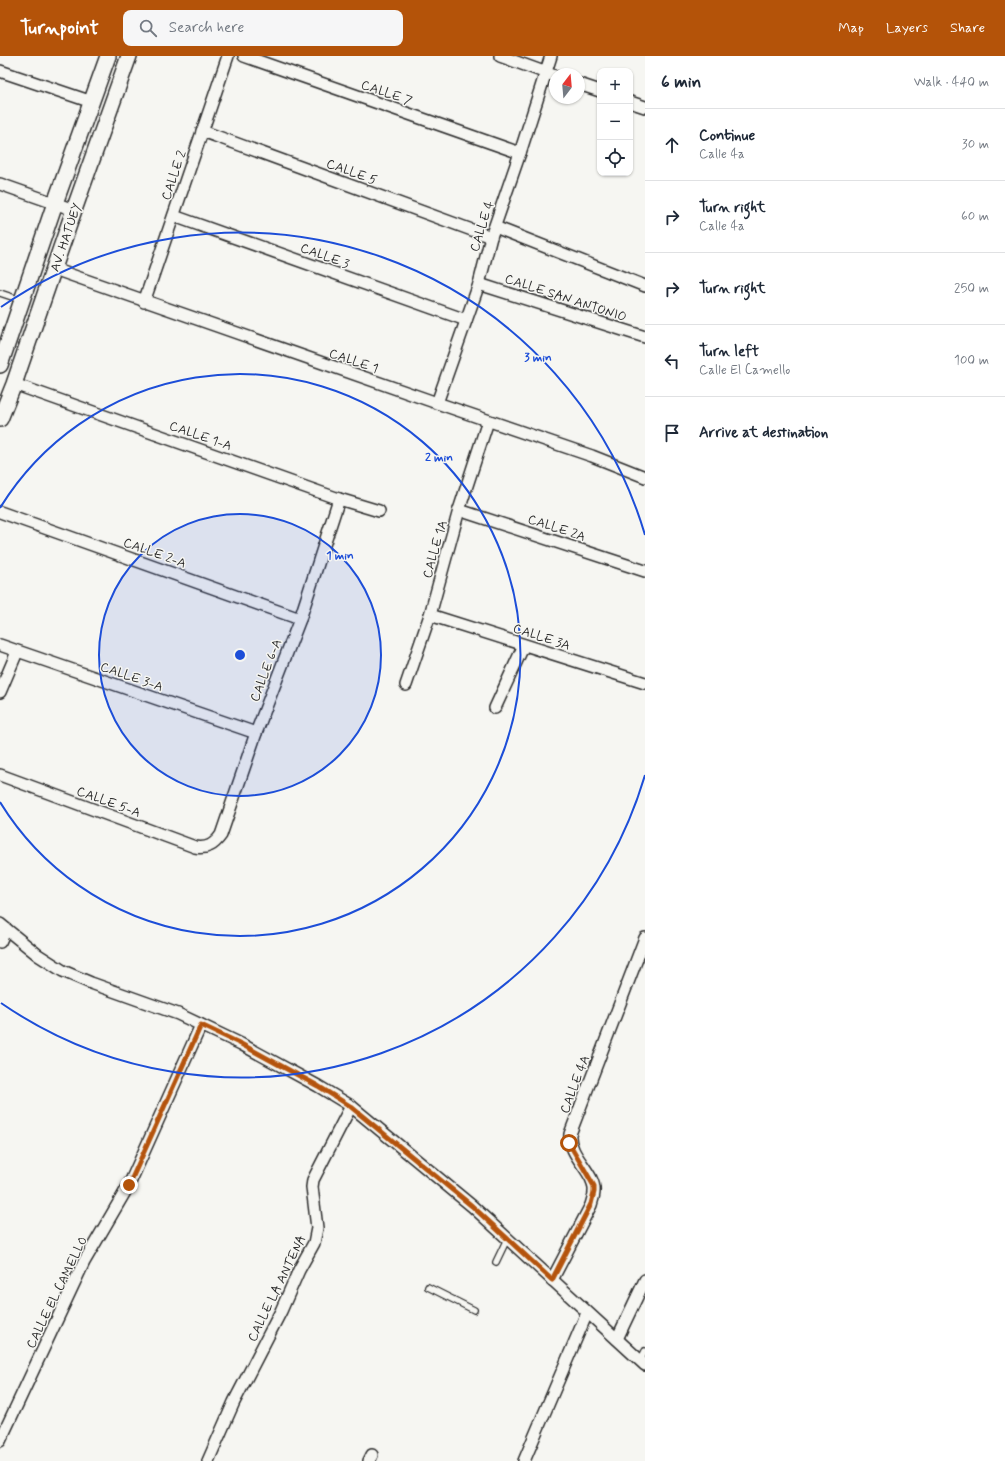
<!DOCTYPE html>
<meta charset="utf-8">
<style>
:root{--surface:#fff;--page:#f6f6f7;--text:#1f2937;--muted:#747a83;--line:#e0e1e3;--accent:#b45309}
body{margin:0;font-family:Mynerve,sans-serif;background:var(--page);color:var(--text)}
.controls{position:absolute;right:12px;top:12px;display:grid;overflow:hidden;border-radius:8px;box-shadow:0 1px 3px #0004}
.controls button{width:36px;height:36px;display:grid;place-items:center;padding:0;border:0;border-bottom:1px solid var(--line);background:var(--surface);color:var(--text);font:20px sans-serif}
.compass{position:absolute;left:549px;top:12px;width:36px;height:36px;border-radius:50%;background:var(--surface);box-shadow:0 1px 3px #0004;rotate:16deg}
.stop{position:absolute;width:12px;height:12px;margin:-9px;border:3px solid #b45309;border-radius:50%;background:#fff}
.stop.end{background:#b45309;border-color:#fff;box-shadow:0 1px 4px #0008}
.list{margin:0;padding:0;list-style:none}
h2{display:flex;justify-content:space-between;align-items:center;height:52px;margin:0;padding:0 16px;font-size:17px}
h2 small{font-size:13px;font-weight:400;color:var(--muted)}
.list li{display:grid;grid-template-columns:26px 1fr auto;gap:12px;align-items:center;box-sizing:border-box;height:72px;padding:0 16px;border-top:1px solid var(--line)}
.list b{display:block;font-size:15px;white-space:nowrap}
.list p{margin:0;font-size:13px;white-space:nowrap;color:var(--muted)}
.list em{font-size:13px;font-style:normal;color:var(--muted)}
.icon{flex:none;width:22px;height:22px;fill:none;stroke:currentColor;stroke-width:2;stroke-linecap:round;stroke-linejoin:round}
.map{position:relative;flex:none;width:645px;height:1405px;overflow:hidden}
header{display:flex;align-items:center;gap:24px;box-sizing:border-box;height:56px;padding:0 20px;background:var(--accent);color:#fff}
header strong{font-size:19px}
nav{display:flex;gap:22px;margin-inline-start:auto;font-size:14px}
.search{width:280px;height:36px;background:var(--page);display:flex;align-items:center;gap:10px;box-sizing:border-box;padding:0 14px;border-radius:8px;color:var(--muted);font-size:15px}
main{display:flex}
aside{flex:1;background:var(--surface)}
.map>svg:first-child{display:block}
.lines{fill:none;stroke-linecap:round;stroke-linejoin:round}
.lane-casing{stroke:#2b2b2b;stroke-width:8}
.street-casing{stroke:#2b2b2b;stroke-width:14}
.secondary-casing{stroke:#2b2b2b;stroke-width:18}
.lane{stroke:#f6f6f2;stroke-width:5.5}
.street{stroke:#f6f6f2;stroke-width:11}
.secondary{stroke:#f6f6f2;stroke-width:15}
.route{stroke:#b45309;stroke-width:5}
.ring{fill:none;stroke:#1d4ed8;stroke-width:2}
.labels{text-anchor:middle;stroke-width:3;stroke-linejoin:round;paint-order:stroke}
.street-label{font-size:13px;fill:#2b2b2b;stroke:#f6f6f2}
.centre{fill:#1d4ed8;stroke:#f6f6f2;stroke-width:2}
.ring-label{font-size:12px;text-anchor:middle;font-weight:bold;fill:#1d4ed8;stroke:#f6f6f2;stroke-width:3;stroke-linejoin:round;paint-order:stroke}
</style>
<header>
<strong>Turnpoint</strong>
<div class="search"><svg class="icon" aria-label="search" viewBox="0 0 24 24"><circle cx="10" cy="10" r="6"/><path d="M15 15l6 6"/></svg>Search here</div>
<nav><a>Map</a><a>Layers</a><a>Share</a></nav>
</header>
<main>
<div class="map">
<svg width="645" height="1405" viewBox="0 0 645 1405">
<rect width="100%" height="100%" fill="#f6f6f2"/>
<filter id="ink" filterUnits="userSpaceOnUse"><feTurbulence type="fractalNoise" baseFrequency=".025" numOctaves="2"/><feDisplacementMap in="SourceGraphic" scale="8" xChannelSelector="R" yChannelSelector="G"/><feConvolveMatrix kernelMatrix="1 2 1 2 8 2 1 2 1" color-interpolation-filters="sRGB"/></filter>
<g filter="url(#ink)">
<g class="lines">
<defs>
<g id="lane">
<polyline points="0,237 21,244"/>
<polyline points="496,1206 507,1183"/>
<polyline points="428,1231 474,1254"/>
<polyline points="640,1305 645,1295"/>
</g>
<g id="street">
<polyline points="244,0 520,97"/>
<polyline points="500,0 555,20"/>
<polyline points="0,15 92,46"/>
<polyline points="579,28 600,35"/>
<polyline points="630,46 645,51"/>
<polyline points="202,75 491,181"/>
<polyline points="0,128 74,154"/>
<polyline points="174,160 466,264"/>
<polyline points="495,171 645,230"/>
<polyline points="54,213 437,347 592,400 645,421"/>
<polyline points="479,228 645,281"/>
<polyline points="144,246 228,0"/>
<polyline points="14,328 339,443 379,455"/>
<polyline points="437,347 479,228 491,181 520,97 551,0"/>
<polyline points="459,454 645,515"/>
<polyline points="0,456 300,563"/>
<polyline points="430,559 645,627"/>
<polyline points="0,589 256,677"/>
<polyline points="406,629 430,559 459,454 488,365"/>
<polyline points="0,636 17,596"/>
<polyline points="495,652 524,589"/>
<path d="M0 719 195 791C207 793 214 789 221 779L256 677 300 563 339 443"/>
<polyline points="0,868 38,899 63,915 91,927 178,958 241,988 318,1030 351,1050 472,1150 645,1309"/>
<polyline points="0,886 6,873"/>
<path d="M552 1224 591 1149C592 1145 594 1140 594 1136 596 1117 568 1100 570 1078L645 882"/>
<polyline points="617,1283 645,1224"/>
<polyline points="0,1385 84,1206 129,1129 201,969"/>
<polyline points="208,1405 234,1346 281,1255 299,1214 314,1187 317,1172 312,1131 313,1124 351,1050"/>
<polyline points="369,1405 372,1399"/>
<polyline points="524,1405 587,1257"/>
</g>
<g id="secondary">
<polyline points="0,309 55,147 108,0"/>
<polyline points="0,363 14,328 74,154 129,0"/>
</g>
</defs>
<use href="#lane" class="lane-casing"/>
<use href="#street" class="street-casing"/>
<use href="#secondary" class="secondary-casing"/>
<use href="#lane" class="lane"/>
<use href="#street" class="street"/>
<use href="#secondary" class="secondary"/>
</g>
</g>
<g class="lines" filter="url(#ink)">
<polyline class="route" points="129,1129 201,969 241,988 318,1030 350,1050 472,1150 552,1224 591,1148 594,1136 594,1130 569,1087"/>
</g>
<circle cx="240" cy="599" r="141" fill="#1d4ed8" fill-opacity=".12"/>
<g class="ring">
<circle cx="240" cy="599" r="141"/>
<path d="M0 452A281 281 0 1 1 0 746"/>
<path d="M645 719A422 422 0 0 1 1 947M1 251A422 422 0 0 1 645 479"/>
</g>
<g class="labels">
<g class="street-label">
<text transform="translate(387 36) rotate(19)" y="5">CALLE 7</text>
<text transform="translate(352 115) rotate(20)" y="5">CALLE 5</text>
<text transform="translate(173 119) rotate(-71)" y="5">CALLE 2</text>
<text transform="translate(481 170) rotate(-72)" y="5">CALLE 4</text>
<text transform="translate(65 181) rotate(-71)" y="5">AV. HATUEY</text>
<text transform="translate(325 199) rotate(20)" y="5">CALLE 3</text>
<text transform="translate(566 241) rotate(18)" y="5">CALLE SAN ANTONIO</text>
<text transform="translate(354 304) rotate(19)" y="5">CALLE 1</text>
<text transform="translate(201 379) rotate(19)" y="5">CALLE 1-A</text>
<text transform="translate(557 471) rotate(18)" y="5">CALLE 2A</text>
<text transform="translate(434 493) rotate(-74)" y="5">CALLE 1A</text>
<text transform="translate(155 496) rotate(20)" y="5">CALLE 2-A</text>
<text transform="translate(542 580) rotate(18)" y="5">CALLE 3A</text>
<text transform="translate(265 614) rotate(-69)" y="5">CALLE 6-A</text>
<text transform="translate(132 620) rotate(19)" y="5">CALLE 3-A</text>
<text transform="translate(109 745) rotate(20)" y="5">CALLE 5-A</text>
<text transform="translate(574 1028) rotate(-69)" y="5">CALLE 4A</text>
<text transform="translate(276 1232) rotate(-64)" y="5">CALLE LA ANTENA</text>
<text transform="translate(56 1236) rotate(-64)" y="5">CALLE EL CAMELLO</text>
</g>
</g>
<circle cx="240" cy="599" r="6" class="centre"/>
<g class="ring-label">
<text x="538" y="305">3 min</text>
<text x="439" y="405">2 min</text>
<text x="340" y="503">1 min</text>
</g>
</svg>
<div class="controls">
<button>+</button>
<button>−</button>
<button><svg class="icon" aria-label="locate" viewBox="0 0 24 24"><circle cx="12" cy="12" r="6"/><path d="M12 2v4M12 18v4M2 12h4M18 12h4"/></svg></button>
</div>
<svg class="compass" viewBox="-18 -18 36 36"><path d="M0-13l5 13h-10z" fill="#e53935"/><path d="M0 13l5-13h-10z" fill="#747a83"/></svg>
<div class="stop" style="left:569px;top:1087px"></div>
<div class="stop end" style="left:129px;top:1129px"></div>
</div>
<aside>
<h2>6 min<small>Walk · 440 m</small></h2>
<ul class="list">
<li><svg class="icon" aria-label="ahead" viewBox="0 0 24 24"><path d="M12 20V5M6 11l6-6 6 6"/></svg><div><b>Continue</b><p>Calle 4a</p></div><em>30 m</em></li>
<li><svg class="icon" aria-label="right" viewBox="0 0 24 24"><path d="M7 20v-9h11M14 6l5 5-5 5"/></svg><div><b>Turn right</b><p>Calle 4a</p></div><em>60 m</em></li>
<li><svg class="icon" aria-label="right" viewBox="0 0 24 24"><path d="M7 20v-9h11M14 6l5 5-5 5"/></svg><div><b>Turn right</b></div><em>250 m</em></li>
<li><svg class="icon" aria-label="left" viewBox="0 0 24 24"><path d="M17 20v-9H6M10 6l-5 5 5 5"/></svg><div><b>Turn left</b><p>Calle El Camello</p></div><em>100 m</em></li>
<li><svg class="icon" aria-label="arrive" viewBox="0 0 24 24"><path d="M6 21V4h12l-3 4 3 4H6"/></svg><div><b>Arrive at destination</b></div></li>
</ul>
</aside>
</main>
